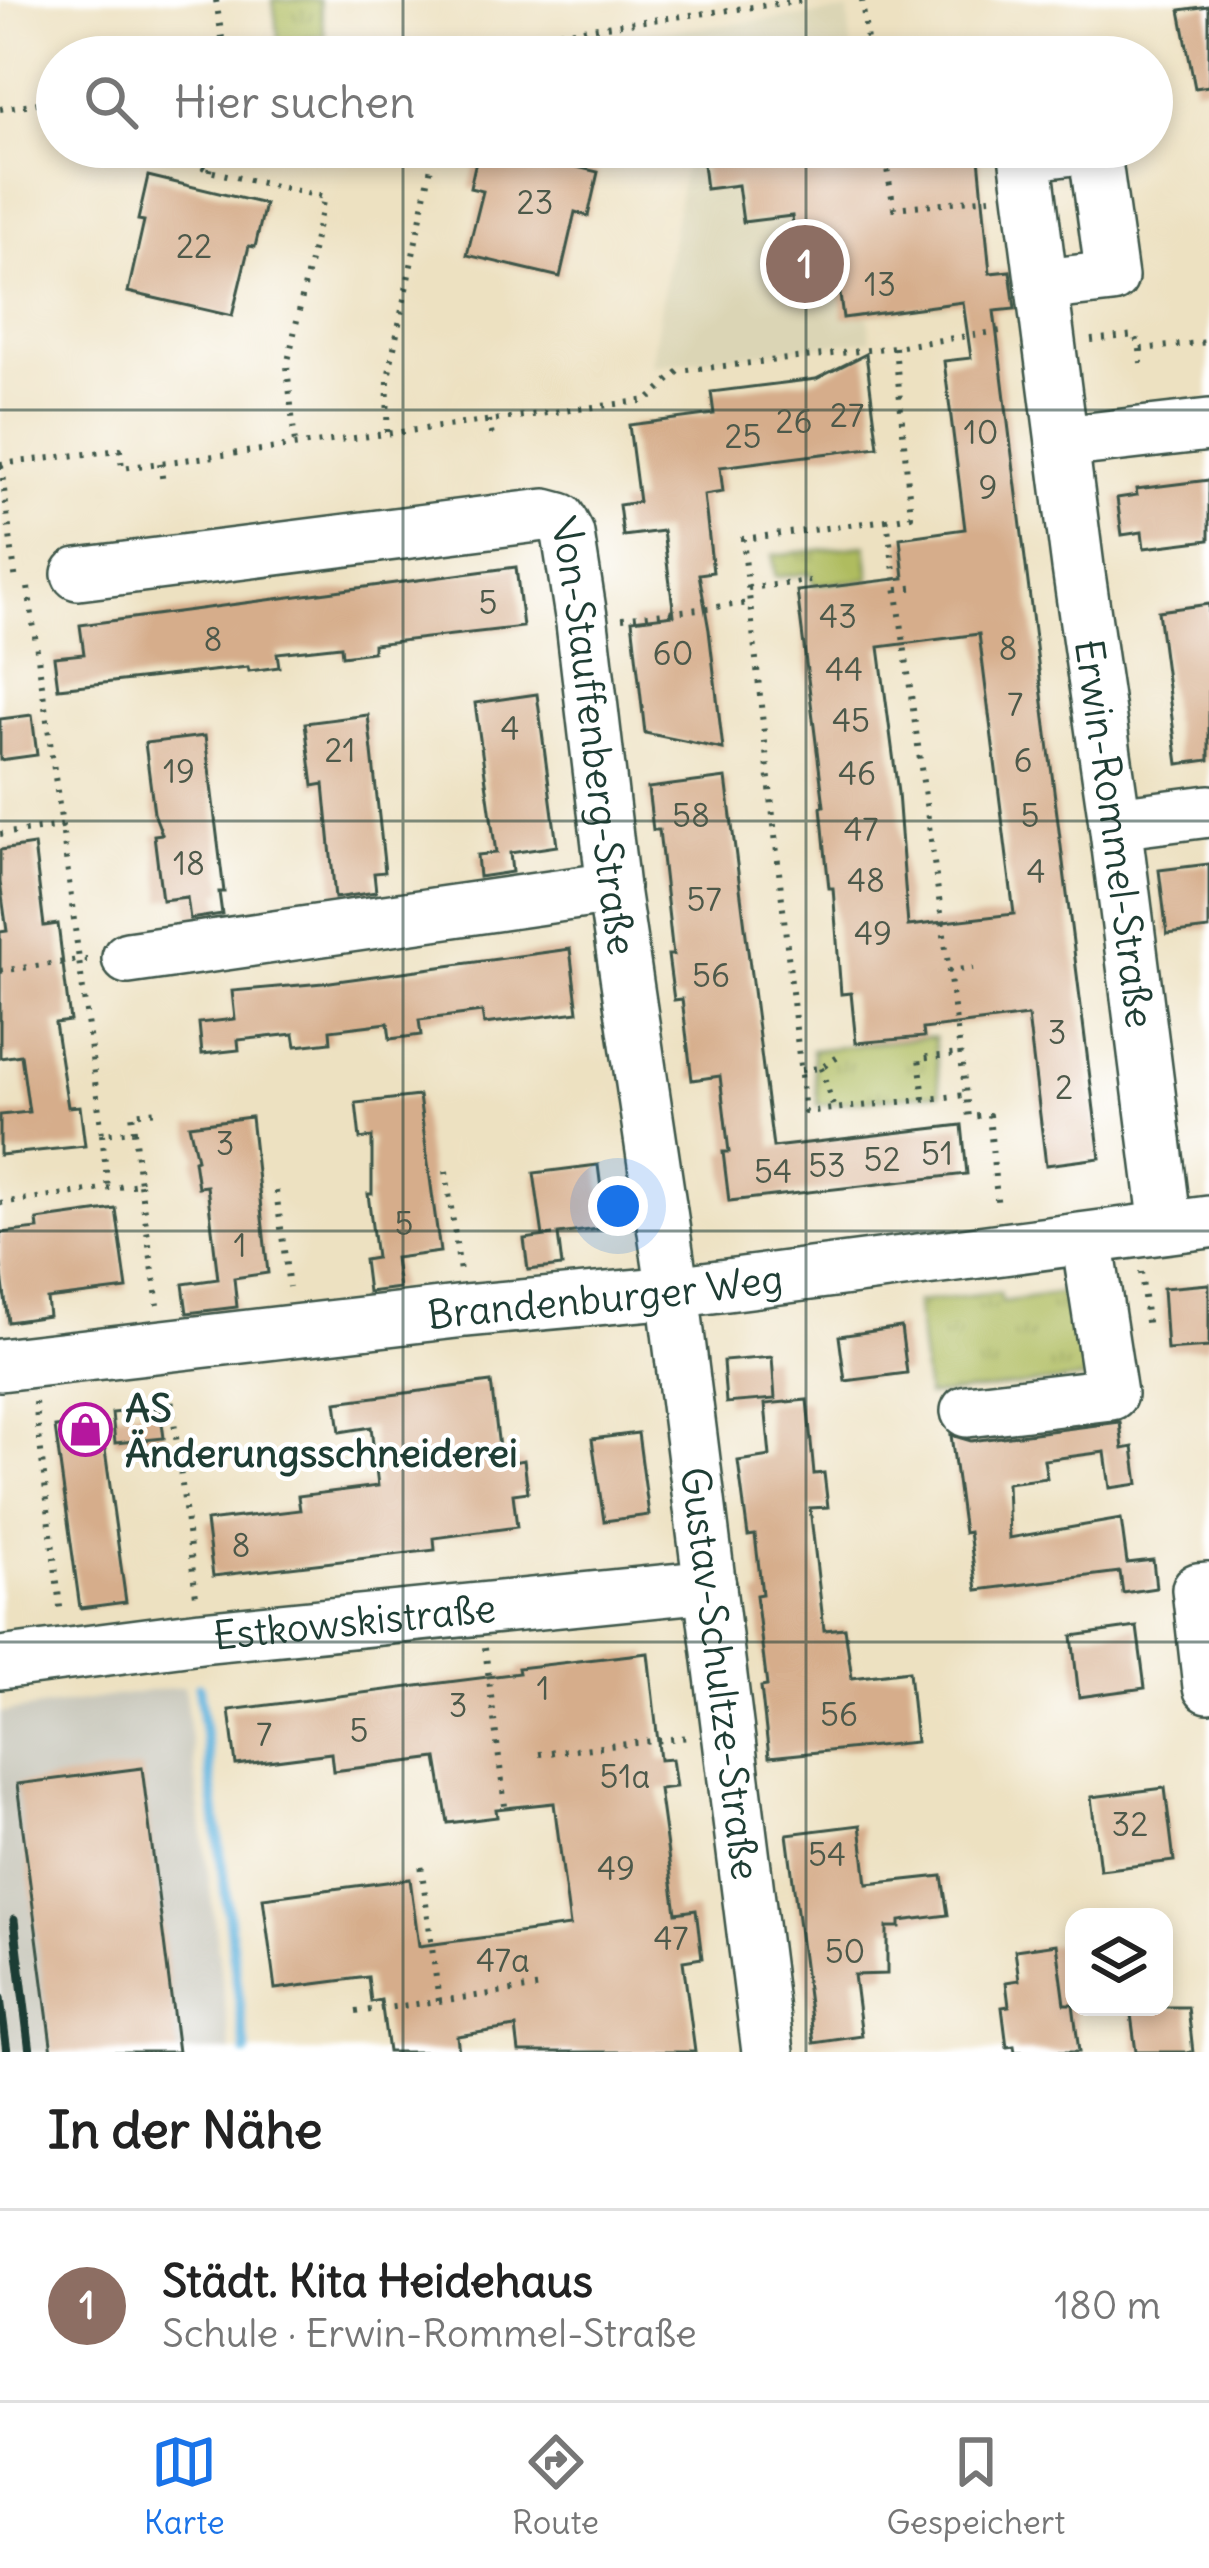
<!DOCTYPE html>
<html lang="de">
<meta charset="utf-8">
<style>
:root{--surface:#fff;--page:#f6f6f6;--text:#222;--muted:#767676;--line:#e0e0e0;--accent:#1a73e8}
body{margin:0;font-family:Delius,sans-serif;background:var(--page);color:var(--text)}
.controls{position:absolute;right:36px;bottom:36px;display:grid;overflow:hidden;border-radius:24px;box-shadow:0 6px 18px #0003}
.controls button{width:108px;height:108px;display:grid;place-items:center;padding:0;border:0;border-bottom:3px solid var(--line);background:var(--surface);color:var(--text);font:60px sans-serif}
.you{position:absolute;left:618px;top:1206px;width:42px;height:42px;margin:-30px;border:9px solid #fff;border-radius:50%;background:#1a73e8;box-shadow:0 0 0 18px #1a73e833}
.badge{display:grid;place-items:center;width:78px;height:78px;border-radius:50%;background:var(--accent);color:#fff;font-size:39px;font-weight:700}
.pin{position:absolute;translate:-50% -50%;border:6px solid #fff;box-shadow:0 3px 12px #0006}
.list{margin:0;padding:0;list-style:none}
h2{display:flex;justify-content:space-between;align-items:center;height:156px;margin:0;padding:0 48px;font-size:51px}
h2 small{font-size:39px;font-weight:400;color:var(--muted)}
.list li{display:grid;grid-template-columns:78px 1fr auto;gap:36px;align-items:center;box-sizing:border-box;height:192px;padding:0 48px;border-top:3px solid var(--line)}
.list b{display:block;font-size:45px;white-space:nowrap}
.list p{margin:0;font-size:39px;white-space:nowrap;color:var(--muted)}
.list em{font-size:39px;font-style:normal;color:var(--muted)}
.icon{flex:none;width:66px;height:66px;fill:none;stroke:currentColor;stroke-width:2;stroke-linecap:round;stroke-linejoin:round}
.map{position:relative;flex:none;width:1209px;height:2052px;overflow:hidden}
.search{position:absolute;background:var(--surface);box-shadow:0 6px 18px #0003;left:36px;right:36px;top:36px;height:132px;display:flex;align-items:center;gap:30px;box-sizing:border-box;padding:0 42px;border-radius:66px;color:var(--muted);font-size:45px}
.sheet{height:348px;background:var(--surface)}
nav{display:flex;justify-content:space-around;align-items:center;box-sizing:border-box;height:168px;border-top:3px solid var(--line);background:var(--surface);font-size:33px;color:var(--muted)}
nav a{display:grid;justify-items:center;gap:6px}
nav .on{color:var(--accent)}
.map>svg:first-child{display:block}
.built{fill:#dbd5b5}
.industrial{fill:#c6c5b8}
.park{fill:url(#park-tufts);stroke:#677c49;stroke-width:3}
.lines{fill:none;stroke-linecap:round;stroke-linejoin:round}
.stream{stroke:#62b4dd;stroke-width:10}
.building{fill:#d6ad8b;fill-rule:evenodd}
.minor-casing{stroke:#3e5649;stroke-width:56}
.path{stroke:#3e5649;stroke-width:6;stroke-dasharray:3 9;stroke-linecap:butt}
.minor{stroke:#fff;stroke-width:51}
.rail{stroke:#1f3d34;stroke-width:9}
.grid{fill:none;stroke:#1f3d34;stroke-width:3;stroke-opacity:0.55}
.labels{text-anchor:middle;stroke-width:9;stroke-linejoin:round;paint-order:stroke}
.number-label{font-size:33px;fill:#4d594a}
.street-label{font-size:39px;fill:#1f3d34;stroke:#fff}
.poi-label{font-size:39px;font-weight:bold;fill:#1f3d34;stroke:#fff;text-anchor:start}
</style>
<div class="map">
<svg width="1209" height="2052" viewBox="0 0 1209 2052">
<defs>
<pattern id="park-tufts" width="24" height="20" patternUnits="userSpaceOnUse" patternTransform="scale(3)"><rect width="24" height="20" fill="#afbc5e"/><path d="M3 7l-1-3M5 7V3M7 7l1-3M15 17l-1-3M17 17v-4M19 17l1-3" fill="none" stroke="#8e9a4e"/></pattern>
</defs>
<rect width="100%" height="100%" fill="#fff"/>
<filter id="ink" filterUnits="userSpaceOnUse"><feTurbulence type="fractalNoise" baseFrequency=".00833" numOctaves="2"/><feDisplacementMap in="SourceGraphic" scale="24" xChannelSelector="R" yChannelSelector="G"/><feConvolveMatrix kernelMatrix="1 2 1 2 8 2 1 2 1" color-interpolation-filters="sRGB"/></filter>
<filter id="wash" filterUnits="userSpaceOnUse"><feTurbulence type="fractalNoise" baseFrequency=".004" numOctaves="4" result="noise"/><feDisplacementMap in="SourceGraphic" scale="48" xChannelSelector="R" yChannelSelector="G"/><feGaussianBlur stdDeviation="2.7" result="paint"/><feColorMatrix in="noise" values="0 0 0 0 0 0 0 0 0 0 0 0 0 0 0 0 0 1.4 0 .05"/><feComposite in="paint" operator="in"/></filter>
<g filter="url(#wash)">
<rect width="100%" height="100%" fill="#ede1c1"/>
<g class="built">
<polygon points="848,11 852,57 619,57 622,36"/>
<polygon points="687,147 861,147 936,216 947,307 868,316 871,340 651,366"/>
</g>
<polygon class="industrial" points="184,1686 231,2052 0,2052 0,1713"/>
<g class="park">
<polygon points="273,0 319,0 325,36 279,43"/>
<polygon points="866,545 870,579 813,585 811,573 775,577 773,555"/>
<polygon points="934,1037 940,1093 818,1105 812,1050"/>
<polygon points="1084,1290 1096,1377 927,1396 916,1302 1000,1293 1002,1302"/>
</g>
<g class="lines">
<polyline class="stream" points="199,1687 246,2052"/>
</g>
<g id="blocks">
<g class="building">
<polygon points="1209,6 1209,86 1195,88 1180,10"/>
<polygon points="479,147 494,147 598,172 588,216 575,212 560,277 467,255 483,191 470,188"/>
<path d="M701 147H978L990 273 1010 271 1015 309 994 311 1100 1158 1046 1165 1028 1016 923 1029 924 1037 856 1043 851 993 841 994 833 888H829L826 859 821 807 824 806 797 591 904 578 900 538 965 529 944 361 971 358 963 302 843 318 839 287 801 291 792 216 743 222 738 185 706 189ZM979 634 1014 914 908 926 898 793 879 647Z"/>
<polygon points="148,176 265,204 255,247 249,246 232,316 128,292 144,221 138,220"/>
<polygon points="866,354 878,447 720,467 723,492 704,495 713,572 699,574 709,630 723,749 645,733 632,620 674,615 663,531 623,536 619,505 639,502 629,425 714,414 711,392 816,379"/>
<polygon points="1209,480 1209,540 1144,548 1142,532 1122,535 1117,498 1137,495 1136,489"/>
<polygon points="516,567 523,627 373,644 373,652 342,656 341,646 277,653 279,667 249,671 248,667 58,688 54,657 84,654 80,625"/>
<polygon points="1209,604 1209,760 1178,764 1158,611"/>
<polygon points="537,694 557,846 510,853 512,872 479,877 477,855 496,853 475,703"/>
<polygon points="32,715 37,755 0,760 0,719"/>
<polygon points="368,715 385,872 374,873 376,892 335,898 324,784 313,786 305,723"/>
<polygon points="205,736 224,892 219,892 222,914 190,919 187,897 162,900 154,835 162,834 154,813 145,743"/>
<polygon points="726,778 773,1147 962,1125 967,1174 729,1201 723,1152 729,1152 720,1076 692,1080 682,999 674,1000 668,955 673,955 659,830 653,830 648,788"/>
<polygon points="34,845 44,926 58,924 70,1021 55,1023 68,1107 80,1106 85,1146 0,1155 0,1115 29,1112 21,1055 0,1058 0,932 7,931 0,882 0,850"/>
<polygon points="1209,864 1209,929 1167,934 1159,870"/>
<polygon points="570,949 578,1012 484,1024 482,1012 419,1020 421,1035 390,1039 388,1023 330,1030 331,1042 296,1046 294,1034 238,1040 239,1050 202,1054 199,1023 235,1019 232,991 323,983"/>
<polygon points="419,1096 440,1252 395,1258 399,1288 368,1292 364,1260 376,1258 368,1194 372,1194 372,1137 360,1139 356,1103"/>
<polygon points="251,1117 268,1273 234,1278 237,1307 187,1313 183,1284 218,1279 207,1186 198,1187 194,1160 197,1159 189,1125"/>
<polygon points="598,1165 606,1228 558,1234 562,1266 528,1270 524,1239 553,1235 543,1236 534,1173"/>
<polygon points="116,1209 127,1289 47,1299 49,1316 8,1322 0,1259 0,1233 38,1229 37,1220"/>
<polygon points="1209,1284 1209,1347 1167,1350 1163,1288"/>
<polygon points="901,1327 907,1373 845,1381 839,1336"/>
<polygon points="772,1357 775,1399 726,1403 723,1361"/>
<polygon points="491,1382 501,1464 524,1460 528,1492 513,1494 517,1527 434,1538 435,1550 213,1576 206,1521 300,1510 298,1496 378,1486 371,1427 340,1432 336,1402"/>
<polygon points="807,1400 814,1474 824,1473 828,1507 810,1508 824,1630 845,1628 852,1678 909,1671 916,1742 769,1757 761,1687 767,1686 756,1595 762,1594 755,1535 748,1536 738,1461 770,1456 765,1404"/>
<polygon points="160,1408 164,1438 115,1443 112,1413"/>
<polygon points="101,1421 126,1602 80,1608 55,1427"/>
<polygon points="1120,1422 1123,1449 1133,1447 1138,1484 1110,1488 1105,1452 1044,1460 1047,1478 1007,1483 1009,1538 1121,1519 1127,1563 1153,1560 1156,1588 1123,1593 1120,1572 977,1590 969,1532 964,1533 951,1435 971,1441"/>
<polygon points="638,1433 649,1515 604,1521 592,1439"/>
<polygon points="1137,1627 1145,1688 1079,1697 1072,1636"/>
<polygon points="648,1653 660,1760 672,1759 676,1787 659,1789 676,1913 696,1910 702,1958 683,1961 695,2052 519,2052 516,2027 457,2036 459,2052 388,2052 381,2000 371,2002 368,1977 275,1989 263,1898 410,1879 419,1946 570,1926 554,1803 496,1809 497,1817 448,1823 437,1758 333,1771 331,1753 236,1765 229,1710 519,1673 518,1668"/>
<polygon points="142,1768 178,2052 52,2052 17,1784"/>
<polygon points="1165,1788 1174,1861 1100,1870 1091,1797"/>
<polygon points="860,1825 867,1884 942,1876 948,1915 900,1921 900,1927 887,1927 887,1974 854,1975 862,2036 814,2043 787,1834"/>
<polygon points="1057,1944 1065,2004 1073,2004 1079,2052 1015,2052 1014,2046 1007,2047 1002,2007 1009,2006 1006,1982 1019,1980 1015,1950"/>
<polygon points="1130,2007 1188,2007 1193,2052 1136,2052"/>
</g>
</g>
</g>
<g filter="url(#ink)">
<use href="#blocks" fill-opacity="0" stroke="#3e5649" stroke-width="3"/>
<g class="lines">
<defs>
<g id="minor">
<path id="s1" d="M1090 147 1025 155 1078 567 1115 823 1166 1227"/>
<polyline points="1042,285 1112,277 1094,147"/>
<polyline points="1062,442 1209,425"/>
<path id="s2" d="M78 574 545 515 560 519 568 534 582 623 613 888 673 1292 768 2052"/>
<polyline points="1115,823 1209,811"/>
<polyline points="128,958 613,888"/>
<path id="s3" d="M0 1365 465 1311 673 1292 1209 1222"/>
<polyline points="967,1411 1111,1394 1087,1239"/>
<polyline points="1209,1588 1198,1589 1209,1687"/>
<path id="s4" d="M0 1663 201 1637 710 1586"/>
</g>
</defs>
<use href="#minor" class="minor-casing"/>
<g class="path">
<polyline points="216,0 225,57"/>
<polyline points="862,0 869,57"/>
<polyline points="393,57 489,41 807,0"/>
<polyline points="561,57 567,31"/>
<polyline points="0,109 57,100"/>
<polyline points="172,147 209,171 324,197 287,366 295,444"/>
<polyline points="883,147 894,208 990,198"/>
<polyline points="209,171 214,147"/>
<polyline points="1091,340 1135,335 1140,349 1209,342"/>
<polyline points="895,347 911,516 887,520 969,1117 989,1115 998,1209"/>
<polyline points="1140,349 1141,363"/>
<polyline points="489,420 492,437"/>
<polyline points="387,432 388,378 435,147"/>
<polyline points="160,463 163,483"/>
<polyline points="0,464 120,450 122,468 648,400 679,371 895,347 1007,330"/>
<polyline points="1,466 16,582"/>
<polyline points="887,520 743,539 805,1112 965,1095"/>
<polyline points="748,588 810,581"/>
<polyline points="897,589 919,587"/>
<polyline points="622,618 750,603"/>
<polyline points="0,834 62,826 27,580"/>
<polyline points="0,971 79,960 62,826"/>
<polyline points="948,971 973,968"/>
<polyline points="821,1068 834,1109"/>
<polyline points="801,1070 821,1068 841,1055"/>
<polyline points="924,1099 919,1058 960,1054"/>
<polyline points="134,1131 132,1114 158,1111"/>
<polyline points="102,1134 108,1189"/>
<polyline points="446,1171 460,1272"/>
<polyline points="140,1184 158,1305"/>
<polyline points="276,1191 289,1287"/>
<polyline points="0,1203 140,1184 134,1131 102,1134 79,960 87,960"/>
<polyline points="1141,1272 1148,1330"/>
<polyline points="170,1389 196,1596"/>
<polyline points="35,1402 61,1615"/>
<polyline points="485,1648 505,1806"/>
<polyline points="539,1754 689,1737"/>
<polyline points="439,2001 542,1987"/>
<polyline points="356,2012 439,2001 421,1864"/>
</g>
<use href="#minor" class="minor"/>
<g class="rail">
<polyline points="14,1920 30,2052"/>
<polyline points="0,1998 7,2052"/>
</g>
</g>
</g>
<path class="grid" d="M403 0V57M806 0V57M403 147V2052M806 147V2052M0 410H1209M0 821H1209M0 1231H1209M0 1642H1209"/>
<defs>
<symbol id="shop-ring" viewBox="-11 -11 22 22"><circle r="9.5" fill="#fff" stroke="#b5179e" stroke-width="1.5"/><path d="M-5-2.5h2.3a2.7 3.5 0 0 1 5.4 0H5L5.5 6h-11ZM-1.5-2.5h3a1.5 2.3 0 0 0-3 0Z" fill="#b5179e"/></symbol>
</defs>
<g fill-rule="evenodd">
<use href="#shop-ring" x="56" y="1400" width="59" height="59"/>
</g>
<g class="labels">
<g class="number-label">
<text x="535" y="214">23</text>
<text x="194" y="258">22</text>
<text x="880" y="296">13</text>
<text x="847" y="427">27</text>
<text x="794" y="433">26</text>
<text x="981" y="444">10</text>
<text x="743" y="448">25</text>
<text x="988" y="499">9</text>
<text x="488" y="614">5</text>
<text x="838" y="628">43</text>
<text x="213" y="651">8</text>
<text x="1008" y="660">8</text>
<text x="673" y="665">60</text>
<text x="844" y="681">44</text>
<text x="1015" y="716">7</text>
<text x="851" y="732">45</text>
<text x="510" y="740">4</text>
<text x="340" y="762">21</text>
<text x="1023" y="772">6</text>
<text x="179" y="783">19</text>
<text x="857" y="785">46</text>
<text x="691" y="827">58</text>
<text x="1030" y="827">5</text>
<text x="861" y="841">47</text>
<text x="189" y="875">18</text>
<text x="1036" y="883">4</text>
<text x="866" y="892">48</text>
<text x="704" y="911">57</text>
<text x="873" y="945">49</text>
<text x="711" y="987">56</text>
<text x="1057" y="1044">3</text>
<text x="1064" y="1099">2</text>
<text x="225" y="1155">3</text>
<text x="937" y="1165">51</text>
<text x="882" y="1171">52</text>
<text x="827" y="1177">53</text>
<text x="773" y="1183">54</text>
<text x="404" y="1235">5</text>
<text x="240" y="1257">1</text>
<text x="241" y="1557">8</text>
<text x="543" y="1700">1</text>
<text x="458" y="1717">3</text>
<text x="839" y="1726">56</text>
<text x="359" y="1742">5</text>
<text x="264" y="1746">7</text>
<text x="625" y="1788">51a</text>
<text x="1130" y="1836">32</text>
<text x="827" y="1866">54</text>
<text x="616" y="1880">49</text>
<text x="671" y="1950">47</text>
<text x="845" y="1963">50</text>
<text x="503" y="1972">47a</text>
</g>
<g class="street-label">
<text dy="14" stroke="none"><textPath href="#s2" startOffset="708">Von-Stauffenberg-Straße</textPath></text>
<text dy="14" stroke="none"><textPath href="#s1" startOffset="750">Erwin-Rommel-Straße</textPath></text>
<text dy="14" stroke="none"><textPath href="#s3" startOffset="609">Brandenburger Weg</textPath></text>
<text dy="14" stroke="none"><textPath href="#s4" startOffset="357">Estkowskistraße</textPath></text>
<text dy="14" stroke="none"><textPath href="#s2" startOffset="1653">Gustav-Schultze-Straße</textPath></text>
</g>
<g class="poi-label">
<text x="125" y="1422">AS<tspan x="125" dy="45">Änderungsschneiderei</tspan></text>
</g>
</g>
</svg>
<div class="controls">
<button><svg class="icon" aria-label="layers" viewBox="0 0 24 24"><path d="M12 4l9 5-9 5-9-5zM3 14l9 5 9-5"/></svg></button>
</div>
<div class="you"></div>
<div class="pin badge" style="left:805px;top:264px;background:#8d6e63">1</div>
<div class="search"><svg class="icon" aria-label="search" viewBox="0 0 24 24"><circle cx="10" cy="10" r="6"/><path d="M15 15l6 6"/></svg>Hier suchen</div>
</div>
<section class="sheet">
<h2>In der Nähe<small></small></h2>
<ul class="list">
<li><span class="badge" style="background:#8d6e63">1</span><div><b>Städt. Kita Heidehaus</b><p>Schule · Erwin-Rommel-Straße</p></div><em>180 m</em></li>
</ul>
</section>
<nav>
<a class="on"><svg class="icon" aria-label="map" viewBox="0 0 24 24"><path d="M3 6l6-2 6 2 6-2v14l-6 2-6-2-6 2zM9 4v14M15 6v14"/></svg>Karte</a>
<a><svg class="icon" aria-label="directions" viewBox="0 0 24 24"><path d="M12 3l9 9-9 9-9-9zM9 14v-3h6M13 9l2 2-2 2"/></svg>Route</a>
<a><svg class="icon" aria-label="saved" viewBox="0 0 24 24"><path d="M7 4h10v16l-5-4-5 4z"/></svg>Gespeichert</a>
</nav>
